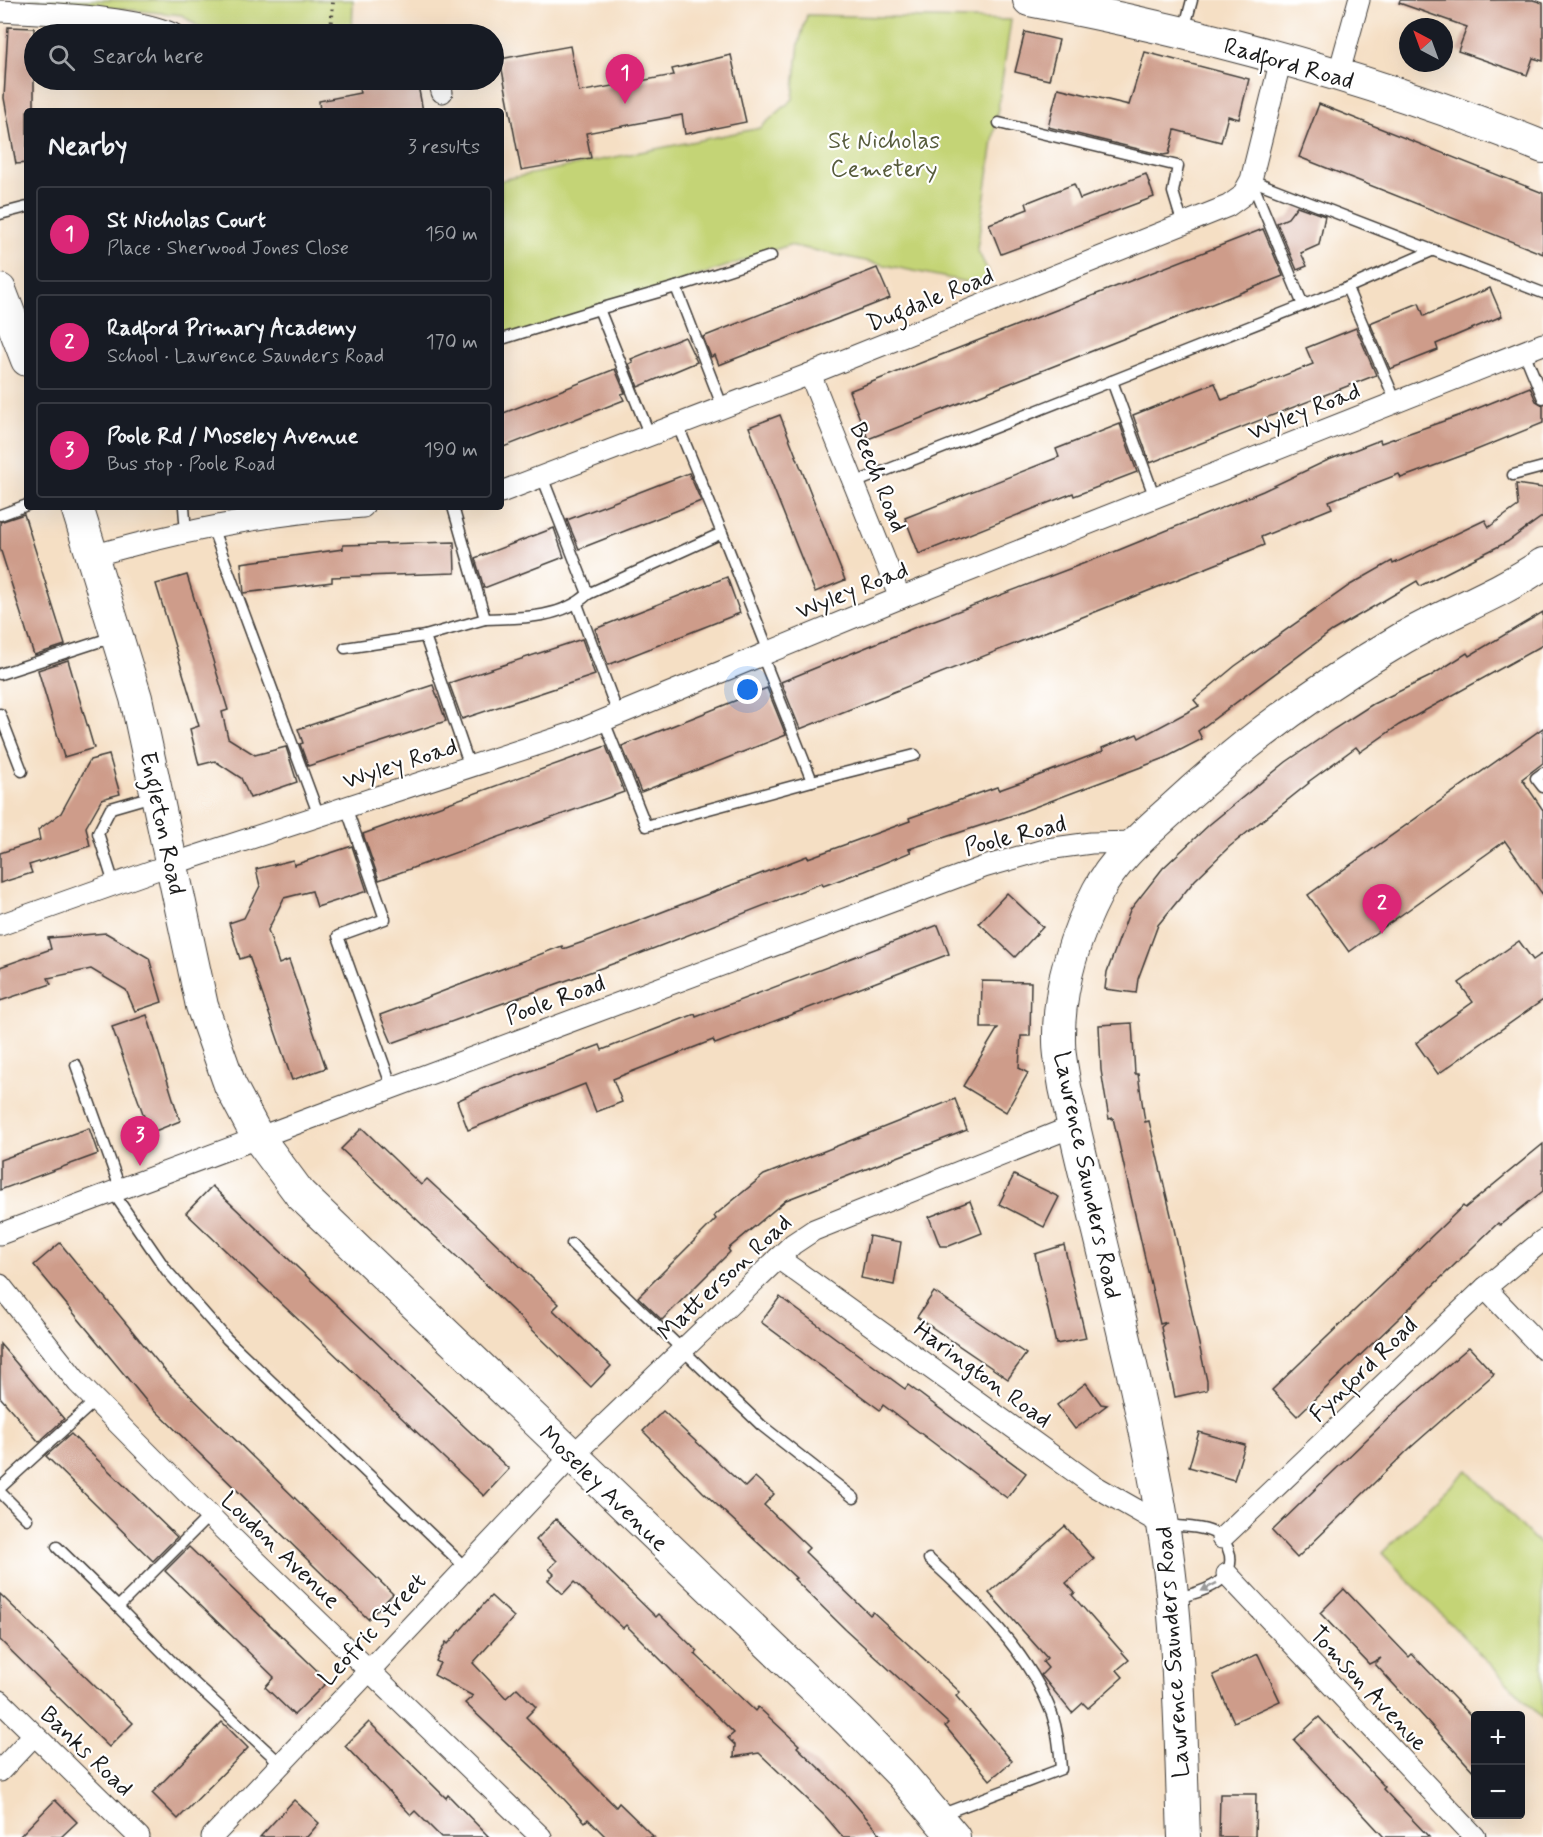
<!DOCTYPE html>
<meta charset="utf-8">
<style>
:root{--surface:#171b24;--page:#242831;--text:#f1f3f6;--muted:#9ea1a6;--line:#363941;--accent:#db2777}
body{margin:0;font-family:Mynerve,sans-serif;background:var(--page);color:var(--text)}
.controls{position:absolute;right:18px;bottom:18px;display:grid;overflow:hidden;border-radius:6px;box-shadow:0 6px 24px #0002}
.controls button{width:54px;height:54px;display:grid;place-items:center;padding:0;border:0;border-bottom:2px solid var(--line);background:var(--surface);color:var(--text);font:30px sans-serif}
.compass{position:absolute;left:1399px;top:18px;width:54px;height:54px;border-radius:50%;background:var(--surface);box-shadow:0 6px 24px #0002;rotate:319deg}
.you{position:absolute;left:748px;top:690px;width:21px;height:21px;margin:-15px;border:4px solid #fff;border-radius:50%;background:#1a73e8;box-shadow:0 0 0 9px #1a73e833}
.badge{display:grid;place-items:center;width:39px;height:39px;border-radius:50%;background:var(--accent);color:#fff;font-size:20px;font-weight:700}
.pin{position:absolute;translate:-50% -50px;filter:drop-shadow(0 2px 3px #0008)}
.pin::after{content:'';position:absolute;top:32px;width:21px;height:18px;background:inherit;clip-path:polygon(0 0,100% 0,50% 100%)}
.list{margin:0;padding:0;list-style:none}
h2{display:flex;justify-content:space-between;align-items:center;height:78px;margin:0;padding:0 24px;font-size:26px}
h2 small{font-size:20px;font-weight:400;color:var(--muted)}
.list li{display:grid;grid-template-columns:39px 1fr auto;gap:18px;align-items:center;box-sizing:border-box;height:96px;margin:0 12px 12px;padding:0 12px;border:2px solid var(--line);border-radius:6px}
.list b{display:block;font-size:22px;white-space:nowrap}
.list p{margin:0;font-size:20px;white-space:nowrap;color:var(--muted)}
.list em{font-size:20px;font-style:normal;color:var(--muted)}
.icon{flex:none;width:33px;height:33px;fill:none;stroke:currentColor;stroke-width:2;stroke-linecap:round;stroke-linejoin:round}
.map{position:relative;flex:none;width:1543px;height:1837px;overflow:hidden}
.search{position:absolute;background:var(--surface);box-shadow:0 6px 24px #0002;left:24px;top:24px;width:480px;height:66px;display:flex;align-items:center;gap:15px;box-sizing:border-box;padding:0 21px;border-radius:33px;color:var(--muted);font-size:22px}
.panel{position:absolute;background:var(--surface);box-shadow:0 6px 24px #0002;left:24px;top:108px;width:480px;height:402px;border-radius:6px}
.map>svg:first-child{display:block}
.green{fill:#c4d476;stroke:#707849;stroke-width:1.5}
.building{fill:#ce9c8a}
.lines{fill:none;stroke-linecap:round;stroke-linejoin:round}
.lane-casing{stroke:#3d3935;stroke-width:13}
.street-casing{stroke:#3d3935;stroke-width:23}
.secondary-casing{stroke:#3d3935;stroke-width:34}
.path{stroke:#3d3935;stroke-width:4;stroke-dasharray:1.5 4.5;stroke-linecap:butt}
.lane{stroke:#fff;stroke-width:10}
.street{stroke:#fff;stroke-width:21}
.secondary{stroke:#fff;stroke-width:32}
.oneway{fill:#999}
.labels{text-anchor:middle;stroke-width:4.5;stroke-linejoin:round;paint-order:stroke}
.street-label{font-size:24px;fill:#1c1c1c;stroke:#fff}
.park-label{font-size:24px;fill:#575c3c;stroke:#fff}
</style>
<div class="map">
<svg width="1543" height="1837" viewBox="0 0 1543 1837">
<rect width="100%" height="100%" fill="#fff"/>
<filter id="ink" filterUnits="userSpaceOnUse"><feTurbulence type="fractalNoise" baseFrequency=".0167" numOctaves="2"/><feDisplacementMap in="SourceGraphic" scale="12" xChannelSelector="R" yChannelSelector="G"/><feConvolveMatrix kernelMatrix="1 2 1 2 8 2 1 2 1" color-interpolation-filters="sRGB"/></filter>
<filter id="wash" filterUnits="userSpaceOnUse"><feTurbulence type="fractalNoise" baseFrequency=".008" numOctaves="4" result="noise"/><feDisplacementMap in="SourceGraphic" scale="24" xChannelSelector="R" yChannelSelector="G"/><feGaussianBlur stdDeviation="1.35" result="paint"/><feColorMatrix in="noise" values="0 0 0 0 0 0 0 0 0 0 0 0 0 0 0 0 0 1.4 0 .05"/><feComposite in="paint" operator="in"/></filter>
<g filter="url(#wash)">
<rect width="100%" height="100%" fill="#f5dfc4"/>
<g class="green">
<polygon points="29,0 353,0 352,34 208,34 182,15"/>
<polygon points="807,15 1011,20 977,249 991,277 976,284 789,245 501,343 501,180 760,128 793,99 799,43"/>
<polygon points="1467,1470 1543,1548 1543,1719 1382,1553"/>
</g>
<g id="blocks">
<g class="building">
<polygon points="1400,0 1533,0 1543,3 1543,61 1533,58 1527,75 1458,51 1467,27 1399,3"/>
<polygon points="8,27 34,28 34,111 27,111 27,163 16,164 4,98"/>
<polygon points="1025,32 1059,40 1049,80 1015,72"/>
<polygon points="570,46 579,92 674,75 672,69 731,55 746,122 685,134 682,115 586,133 591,158 521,170 500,59"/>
<polygon points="1145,52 1249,79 1239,119 1228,116 1221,142 1175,130 1169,154 1163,155 1048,127 1058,88 1129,105"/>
<polygon points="383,80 417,80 423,111 320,111 319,101 360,93 358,84"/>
<polygon points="1319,104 1543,193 1543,254 1299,157"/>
<polygon points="1146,174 1154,197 1001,254 989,224 1028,209 1026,203 1074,184 1080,199"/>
<polygon points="1297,206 1325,216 1319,245 1301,253 1307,266 1297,270 1277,223 1288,218"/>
<polygon points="1263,229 1283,276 868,439 849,391"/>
<polygon points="877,268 890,298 719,365 715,355 711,357 703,337"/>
<polygon points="1490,288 1502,316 1436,344 1438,350 1390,369 1370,323 1419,303 1424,316"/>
<polygon points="1356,328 1376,375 1150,463 1133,415 1215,383 1222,400 1313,364 1306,348"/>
<polygon points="685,337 697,362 638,387 629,364 633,362 631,359"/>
<polygon points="615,369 625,393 621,394 624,400 501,448 501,414"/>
<polygon points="1530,387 1536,401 1543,405 1543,423 1469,453 1401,478 1399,474 1329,501 1332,508 1261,537 1264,545 800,729 781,682 916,627 1114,552 1263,491 1326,461 1380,440 1381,443 1461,415"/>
<polygon points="780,415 845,580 815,592 749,427"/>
<polygon points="1120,424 1137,472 1074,496 1073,493 919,554 905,518 1059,457 1056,449"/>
<polygon points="689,473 701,501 579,549 567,520"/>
<polygon points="1516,484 1543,488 1543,516 1507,542 1420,586 1417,581 1332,631 1198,731 1202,739 1165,758 1016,814 909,849 911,852 864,871 823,886 822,883 629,958 392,1043 380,1015 399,1008 562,946 563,949 592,939 807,856 808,858 910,821 909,818 997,787 999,790 1027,780 1103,751 1102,748 1137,734 1139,738 1199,706 1194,700 1235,666 1350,585 1392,561 1393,564 1485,520 1489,527 1518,506"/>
<polygon points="24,514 65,645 34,655 0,548 0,522"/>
<polygon points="554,528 564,557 484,588 475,558"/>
<polygon points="454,542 455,573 332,577 332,582 244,593 241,563 343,549 343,545"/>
<polygon points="187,575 228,710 222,712 228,738 255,755 286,747 297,782 250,798 241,778 215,761 199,765 190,729 199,726 156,584"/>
<polygon points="727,577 740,613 608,665 595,629"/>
<polygon points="1543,612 1543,645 1399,725 1360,752 1356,747 1308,782 1309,783 1229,847 1195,880 1158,925 1138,979 1136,993 1105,989 1107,972 1130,910 1163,868 1210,824 1286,762 1334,729 1373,704 1429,677 1467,653 1469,656"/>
<polygon points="582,639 595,675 462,719 449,683"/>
<polygon points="68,660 94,748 64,757 38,670"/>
<polygon points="433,685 446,721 308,766 300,744 303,743 298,729"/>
<polygon points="767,688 786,735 641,792 622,746"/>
<polygon points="1543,728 1543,763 1522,779 1543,810 1543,895 1505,841 1349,952 1308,895"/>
<polygon points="606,746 624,792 379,880 363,834"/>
<polygon points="109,755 120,794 102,799 86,827 90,846 29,865 32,873 0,883 0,853 40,840 38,830 61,813 90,760"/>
<polygon points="352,846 367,891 317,907 312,891 284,898 268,930 279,964 289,960 326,1068 292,1080 249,956 240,959 229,923 244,918 260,886 256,869 293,860 294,865"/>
<polygon points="1007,893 1043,927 1015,957 979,923"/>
<polygon points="938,925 949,954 715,1044 713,1040 613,1079 622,1102 596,1112 585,1084 468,1130 457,1101 482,1089 600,1045 602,1050 695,1014 696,1017"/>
<polygon points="106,933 149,958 162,1002 135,1011 126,990 91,969 48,978 51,984 0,1001 0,967 51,949 48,938"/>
<polygon points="1519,941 1533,960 1543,953 1543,1000 1438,1074 1416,1043 1473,1002 1459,983"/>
<polygon points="982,981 1031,982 1030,1036 1021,1036 1019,1068 1028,1073 1006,1112 963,1086 998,1028 981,1028"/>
<polygon points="147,1015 180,1121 150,1133 112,1027"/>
<polygon points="1132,1023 1135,1074 1138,1074 1145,1122 1149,1121 1171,1215 1207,1381 1207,1390 1175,1397 1161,1327 1167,1322 1160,1324 1113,1118 1109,1119 1101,1070 1099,1025"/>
<polygon points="955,1099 967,1130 786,1200 728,1249 730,1252 662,1320 638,1297 716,1219 714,1216 764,1175"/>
<polygon points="89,1128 98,1154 0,1190 0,1160"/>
<polygon points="362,1128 421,1185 427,1179 474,1222 559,1304 553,1310 611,1366 591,1387 469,1268 341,1149"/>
<polygon points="1543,1144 1543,1191 1500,1225 1498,1223 1297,1416 1272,1390 1463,1206 1465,1208"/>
<polygon points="1014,1175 1059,1197 1044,1227 999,1204"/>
<polygon points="212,1186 509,1469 484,1496 186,1213"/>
<polygon points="970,1201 982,1233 949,1246 940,1246 929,1217"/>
<polygon points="869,1236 901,1242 894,1285 861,1278"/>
<polygon points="60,1243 166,1372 393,1594 368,1619 147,1402 34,1265"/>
<polygon points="1064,1245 1086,1338 1056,1344 1035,1254"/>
<polygon points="934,1292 1026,1354 1008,1379 917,1317"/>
<polygon points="780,1297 905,1389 908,1385 1026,1473 1007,1498 883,1405 880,1410 761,1322"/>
<polygon points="0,1344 64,1419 39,1442 0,1397"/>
<polygon points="1469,1347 1494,1374 1410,1448 1297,1558 1272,1531 1399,1408"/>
<polygon points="1086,1383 1101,1404 1107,1405 1075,1429 1057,1405"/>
<polygon points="663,1411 745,1487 755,1477 774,1494 764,1505 809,1548 805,1552 870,1615 873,1612 960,1692 956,1696 1012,1761 990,1780 945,1726 948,1723 845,1629 794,1579 796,1578 703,1492 643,1431"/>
<polygon points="1199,1432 1245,1445 1234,1480 1189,1467"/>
<polygon points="71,1434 177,1537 153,1561 46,1456"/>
<polygon points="556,1519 656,1617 659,1614 697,1651 695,1654 755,1711 758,1707 799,1745 797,1747 846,1794 883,1837 843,1837 825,1816 759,1753 734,1757 735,1745 728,1738 734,1733 626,1625 623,1628 574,1582 563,1594 548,1580 554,1574 549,1569 557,1561 536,1540"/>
<polygon points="1065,1526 1094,1559 1066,1583 1075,1593 1072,1595 1129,1660 1117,1670 1123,1677 1088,1708 1083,1703 1072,1713 1041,1675 1048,1668 1043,1662 1047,1658 989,1593"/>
<polygon points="189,1547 328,1681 294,1715 265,1687 274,1677 165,1571"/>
<polygon points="1344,1589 1409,1657 1412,1654 1476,1721 1476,1774 1375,1664 1381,1658 1369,1664 1320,1613"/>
<polygon points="0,1594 133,1723 109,1747 0,1640"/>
<polygon points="491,1596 514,1617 473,1663 506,1698 517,1688 536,1707 526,1717 616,1807 619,1803 654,1837 606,1837 588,1819 585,1822 552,1786 465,1703 473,1696 434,1675 440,1663 436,1661 446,1642 448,1644"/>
<polygon points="1258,1654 1280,1701 1234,1722 1213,1675"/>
<polygon points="1319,1717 1385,1787 1383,1789 1429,1837 1384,1837 1294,1740"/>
<polygon points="222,1722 248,1748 178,1819 152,1793"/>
<polygon points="369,1722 446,1798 448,1795 489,1837 441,1837 415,1811 411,1815 345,1746"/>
<polygon points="1220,1794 1256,1794 1255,1837 1219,1837"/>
<polygon points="55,1800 77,1822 61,1837 19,1837"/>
<polygon points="294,1800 319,1823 307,1837 260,1837"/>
</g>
</g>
</g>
<g filter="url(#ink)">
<use href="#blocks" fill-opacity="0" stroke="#3d3935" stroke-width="1.5"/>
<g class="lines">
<defs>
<g id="lane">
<polyline points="1184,30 1192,0"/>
<polyline points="999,123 1178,166 1173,192 1183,225"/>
<polyline points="1251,180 1543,293"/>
<polyline points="1251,180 1303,305"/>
<polyline points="0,214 27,207"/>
<polyline points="676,287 771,256"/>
<polyline points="599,309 676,287 723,408"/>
<polyline points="505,338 599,309 650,436"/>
<polyline points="1524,352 1543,398"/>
<polyline points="1396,402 1347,288 1434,250"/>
<polyline points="678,426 722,533"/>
<polyline points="1513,475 1543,467"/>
<polyline points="543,479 588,594"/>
<polyline points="854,483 1112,381"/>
<polyline points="1155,498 1112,381 1347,288"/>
<polyline points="184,507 186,533"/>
<path d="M453 507 485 619C519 618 561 619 588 594L722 533 769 652"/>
<polyline points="0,515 27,505"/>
<polyline points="212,527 319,816"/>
<polyline points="577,604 618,714"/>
<polyline points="345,648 425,636"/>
<polyline points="762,655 812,781 915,755"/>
<polyline points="0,674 113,637"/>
<polyline points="0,714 22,771"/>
<polyline points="604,721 646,826 812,781"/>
<polyline points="470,767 425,636 485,619"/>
<polyline points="1543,773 1536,778 1543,787"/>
<polyline points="346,807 385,919 338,936 392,1087"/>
<polyline points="114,884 98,833 111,808 156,795"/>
<polyline points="76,1065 120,1188"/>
<polyline points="112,1191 167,1271 227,1339 466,1568"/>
<polyline points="572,1244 761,1425 854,1498"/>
<polyline points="0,1488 95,1401"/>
<polyline points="0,1492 27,1519"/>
<path d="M1167 1525C1183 1527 1204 1526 1218 1535 1224 1539 1228 1547 1230 1555 1234 1584 1199 1593 1176 1598"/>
<polyline points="57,1547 118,1607 209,1516"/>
<path d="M929 1559C977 1602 1029 1653 1052 1714 1058 1732 1060 1751 1061 1769L940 1815"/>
<polyline points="118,1607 177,1667 281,1764"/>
</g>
<g id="street">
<path d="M0 11C48 14 131 15 173 34"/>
<polyline points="1338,76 1359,0"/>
<polyline points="439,80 442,92"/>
<polyline points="810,374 900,598"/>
<polyline points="501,492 810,374 1228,206 1242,196 1251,180 1281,59"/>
<path d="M92 556C181 531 271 513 363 507"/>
<polyline points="0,925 172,864 573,733 900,598 1543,344"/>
<polyline points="0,1234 984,867 1047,849 1091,843 1136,842"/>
<polyline points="778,1258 1093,1485 1163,1525"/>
<polyline points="0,1285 78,1383 222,1528 541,1837"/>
<polyline points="1485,1288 1543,1349"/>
<polyline points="1222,1538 1485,1288 1543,1240"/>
<polyline points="1227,1574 1475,1837"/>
<polyline points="0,1701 139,1837"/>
<polyline points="0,1771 34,1735"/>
<polyline points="212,1837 571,1457 793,1244 814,1230 1074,1126"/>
</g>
<g id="secondary">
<path d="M1029 0C1204 33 1378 80 1543 147"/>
<polyline points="0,290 27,360"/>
<polyline points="77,507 136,698 202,1006 230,1085 257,1136 300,1194 851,1723 900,1773 954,1837"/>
<path d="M1184 1837C1180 1733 1180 1628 1163 1525 1139 1378 1097 1233 1065 1087 1063 1073 1059 1057 1059 1042 1058 989 1074 937 1098 891 1115 859 1145 834 1171 810 1242 744 1319 687 1403 638 1449 612 1499 594 1543 564"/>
</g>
</defs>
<use href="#lane" class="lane-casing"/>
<use href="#street" class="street-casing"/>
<use href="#secondary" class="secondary-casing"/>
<polyline class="path" points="331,34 333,0"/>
<use href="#lane" class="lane"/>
<use href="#street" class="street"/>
<use href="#secondary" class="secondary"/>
</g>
<defs><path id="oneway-solid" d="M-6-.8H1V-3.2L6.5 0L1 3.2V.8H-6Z" transform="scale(1.5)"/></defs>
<use class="oneway" href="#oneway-solid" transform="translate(1209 1587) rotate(153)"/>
</g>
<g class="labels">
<g class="street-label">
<text transform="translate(1289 63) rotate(16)" y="8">Radford Road</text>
<text transform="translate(930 299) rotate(-22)" y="8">Dugdale Road</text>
<text transform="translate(1304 411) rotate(-22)" y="8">Wyley Road</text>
<text transform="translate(879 477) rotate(68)" y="8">Beech Road</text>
<text transform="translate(852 590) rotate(-22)" y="8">Wyley Road</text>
<text transform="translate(400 763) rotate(-18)" y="8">Wyley Road</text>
<text transform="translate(163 823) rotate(78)" y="8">Engleton Road</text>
<text transform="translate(1015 835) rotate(-14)" y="8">Poole Road</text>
<text transform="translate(555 999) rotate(-20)" y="8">Poole Road</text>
<text transform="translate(1088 1175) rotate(78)" y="8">Lawrence Saunders Road</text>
<text transform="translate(724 1277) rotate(-43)" y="8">Matterson Road</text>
<text transform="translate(1363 1369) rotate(-44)" y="8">Fynford Road</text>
<text transform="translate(983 1374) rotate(36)" y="8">Harington Road</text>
<text transform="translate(604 1488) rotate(44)" y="8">Moseley Avenue</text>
<text transform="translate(281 1550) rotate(44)" y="8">Loudon Avenue</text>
<text transform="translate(372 1629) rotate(-47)" y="8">Leofric Street</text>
<text transform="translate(1172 1652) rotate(-94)" y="8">Lawrence Saunders Road</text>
<text transform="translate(1369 1688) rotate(47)" y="8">Tomson Avenue</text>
<text transform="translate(87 1751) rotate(44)" y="8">Banks Road</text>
</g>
<g class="park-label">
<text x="884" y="148">St Nicholas<tspan x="884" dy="28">Cemetery</tspan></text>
</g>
</g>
</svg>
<div class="controls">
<button>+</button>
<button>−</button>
</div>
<svg class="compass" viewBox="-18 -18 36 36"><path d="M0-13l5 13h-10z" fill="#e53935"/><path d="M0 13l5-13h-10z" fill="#9ea1a6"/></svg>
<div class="you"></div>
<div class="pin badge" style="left:625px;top:104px">1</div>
<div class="pin badge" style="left:1382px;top:934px">2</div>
<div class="pin badge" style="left:140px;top:1166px">3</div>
<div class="search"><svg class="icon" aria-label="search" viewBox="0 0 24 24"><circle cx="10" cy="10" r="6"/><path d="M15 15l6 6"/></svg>Search here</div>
<section class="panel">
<h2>Nearby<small>3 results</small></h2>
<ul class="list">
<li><span class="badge">1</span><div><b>St Nicholas Court</b><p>Place · Sherwood Jones Close</p></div><em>150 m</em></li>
<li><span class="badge">2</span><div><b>Radford Primary Academy</b><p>School · Lawrence Saunders Road</p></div><em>170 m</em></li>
<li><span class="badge">3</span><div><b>Poole Rd / Moseley Avenue</b><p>Bus stop · Poole Road</p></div><em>190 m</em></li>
</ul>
</section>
</div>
